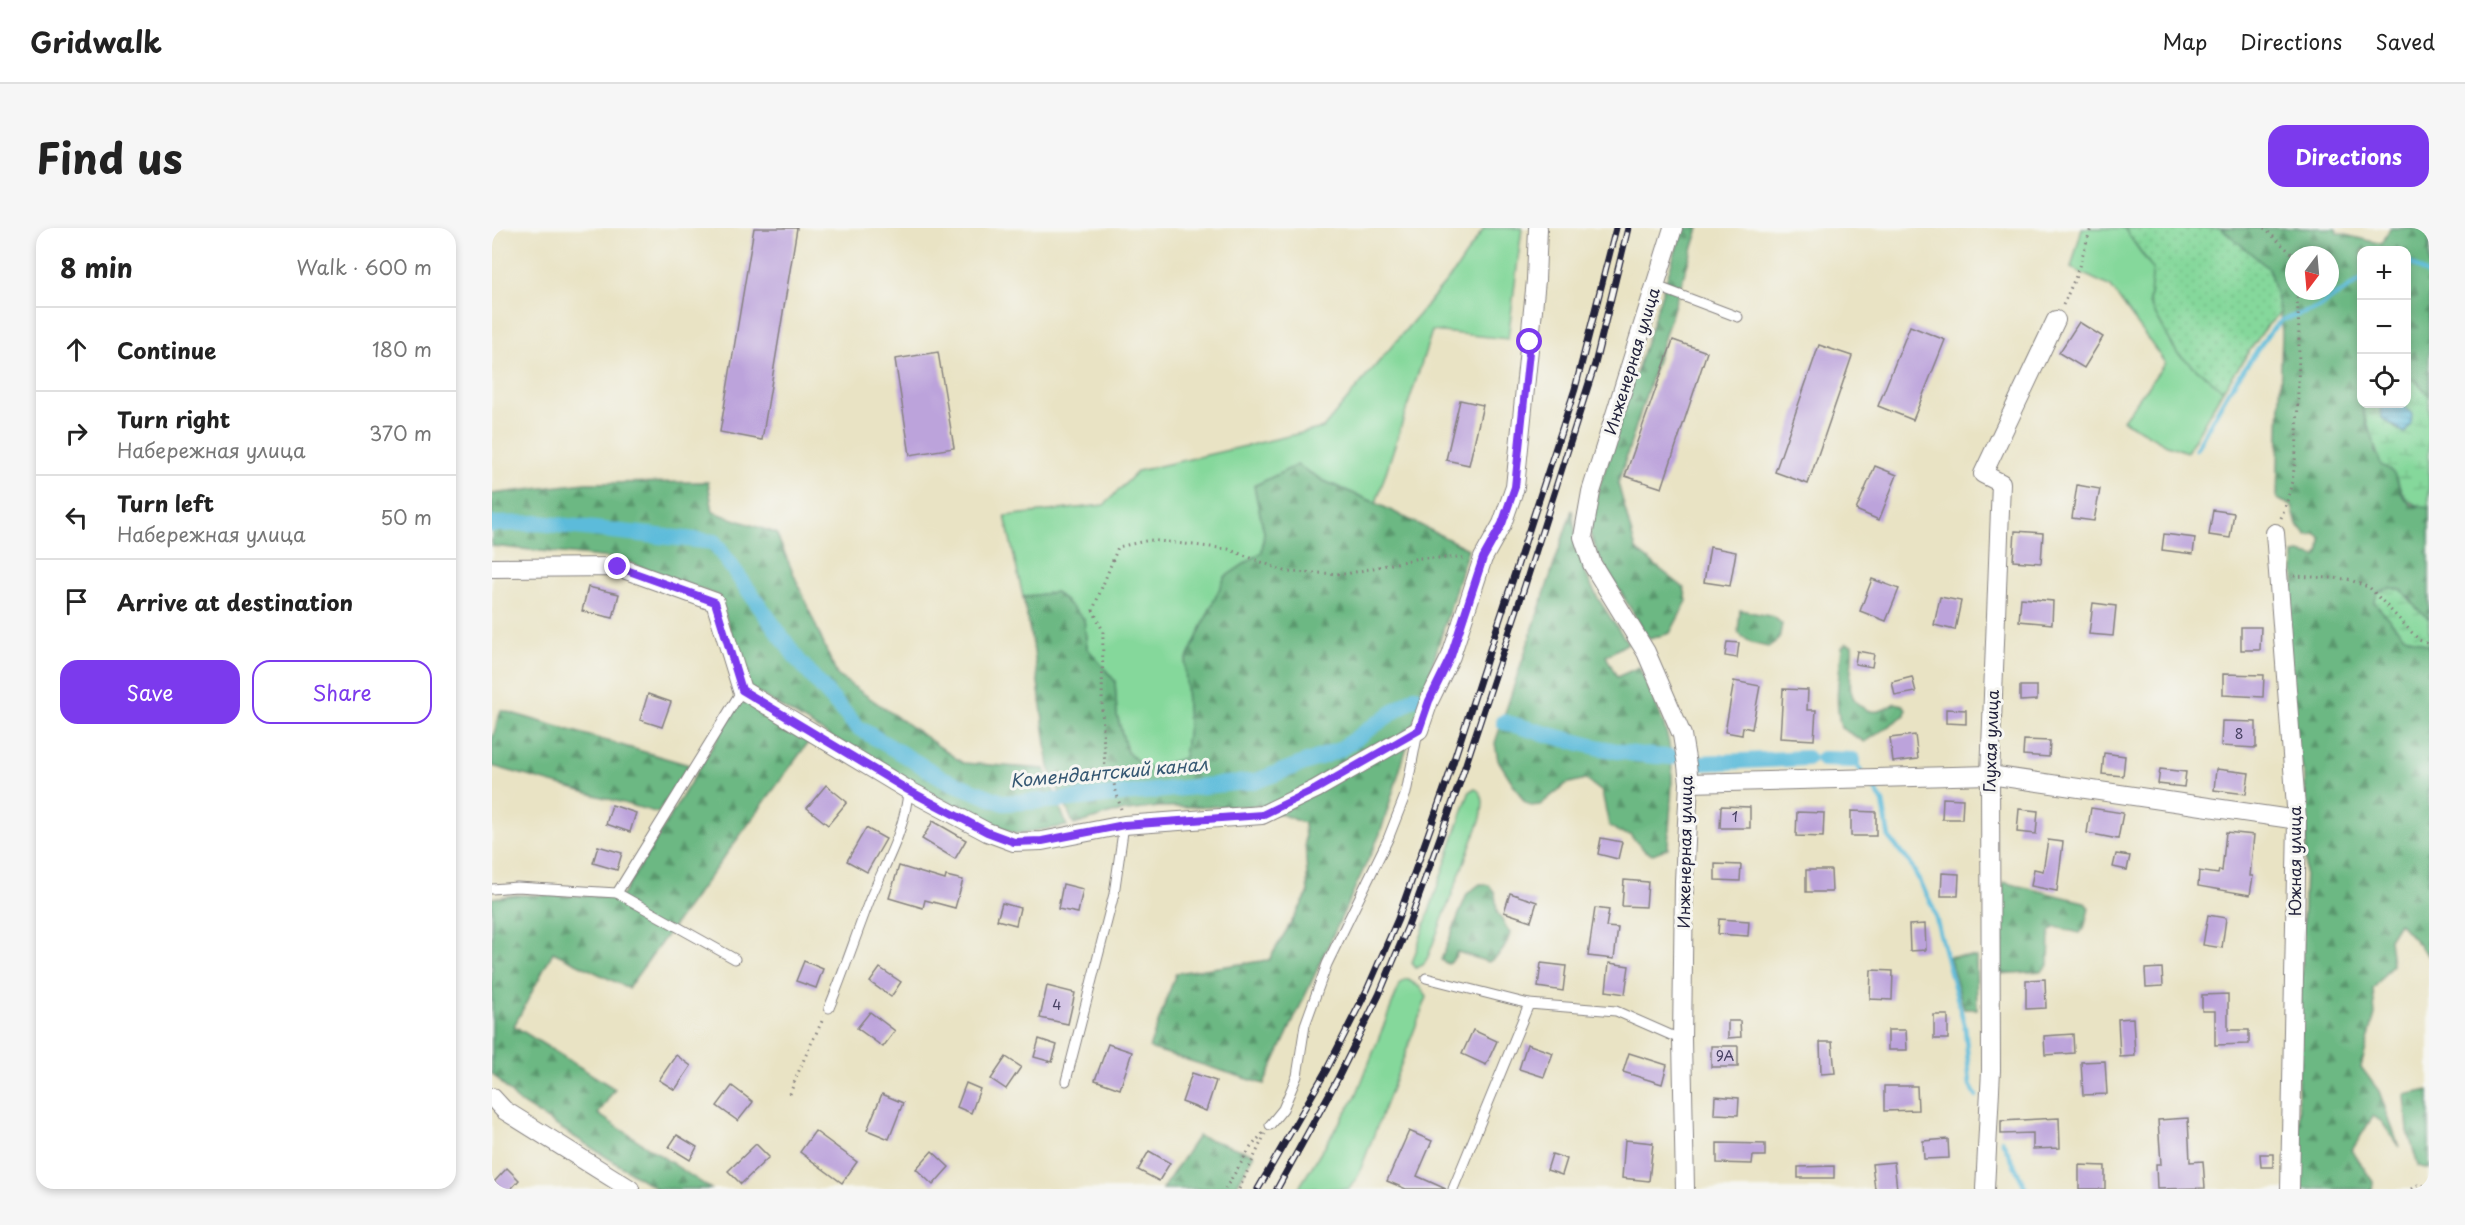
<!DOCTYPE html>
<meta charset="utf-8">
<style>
:root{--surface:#fff;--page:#f6f6f6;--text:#222;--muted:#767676;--line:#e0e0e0;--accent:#7c3aed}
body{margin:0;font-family:"Playpen Sans",sans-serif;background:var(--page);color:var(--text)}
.controls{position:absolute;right:18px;top:18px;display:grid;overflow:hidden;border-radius:12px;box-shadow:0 3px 9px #0003}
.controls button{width:54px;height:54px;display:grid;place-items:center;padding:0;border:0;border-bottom:2px solid var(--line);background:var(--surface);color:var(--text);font:30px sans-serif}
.compass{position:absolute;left:1793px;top:18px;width:54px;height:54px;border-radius:50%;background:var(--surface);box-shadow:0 3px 9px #0003;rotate:196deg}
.stop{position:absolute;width:18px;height:18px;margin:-14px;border:4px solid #7c3aed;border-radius:50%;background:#fff}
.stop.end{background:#7c3aed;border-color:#fff;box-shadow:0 2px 6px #0008}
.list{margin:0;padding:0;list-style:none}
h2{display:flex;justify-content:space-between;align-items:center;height:78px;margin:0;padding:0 24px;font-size:26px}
h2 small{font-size:20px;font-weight:400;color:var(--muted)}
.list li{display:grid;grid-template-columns:39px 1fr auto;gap:18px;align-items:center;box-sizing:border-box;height:84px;padding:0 24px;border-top:2px solid var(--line)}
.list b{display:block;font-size:22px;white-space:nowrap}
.list p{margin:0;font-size:20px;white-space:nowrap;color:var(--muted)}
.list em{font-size:20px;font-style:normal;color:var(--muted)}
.actions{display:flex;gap:12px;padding:18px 24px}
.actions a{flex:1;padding:14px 0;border:2px solid var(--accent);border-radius:18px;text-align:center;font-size:21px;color:var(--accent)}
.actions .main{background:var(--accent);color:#fff}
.icon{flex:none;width:33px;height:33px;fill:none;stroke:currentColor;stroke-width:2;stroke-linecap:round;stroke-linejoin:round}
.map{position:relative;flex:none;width:1937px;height:961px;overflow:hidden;border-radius:18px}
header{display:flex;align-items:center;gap:36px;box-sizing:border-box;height:84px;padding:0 30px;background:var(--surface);border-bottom:2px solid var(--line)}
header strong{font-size:28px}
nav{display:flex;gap:33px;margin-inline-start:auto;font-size:21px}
.intro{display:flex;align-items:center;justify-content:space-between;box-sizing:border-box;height:144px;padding:0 36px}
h1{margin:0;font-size:42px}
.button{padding:15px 27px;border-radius:18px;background:var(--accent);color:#fff;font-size:21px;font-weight:700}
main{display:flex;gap:36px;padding:0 36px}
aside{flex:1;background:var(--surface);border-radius:18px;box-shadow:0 3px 9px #0003}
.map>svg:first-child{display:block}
.grass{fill:#85d89b;stroke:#547d6b;stroke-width:1.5}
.forest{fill:url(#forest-firs);stroke:#476d5f;stroke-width:1.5;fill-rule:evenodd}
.wetland{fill:url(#wetland-marsh);stroke:#547d6b;stroke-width:1.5}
.garden{fill:url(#garden-dots);stroke:#547d6b;stroke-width:1.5}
.water{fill:url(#water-rules);stroke:#3e6e8a;stroke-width:1.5}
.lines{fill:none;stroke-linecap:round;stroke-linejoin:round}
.stream{stroke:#5bbbda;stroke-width:4.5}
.canal{stroke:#5bbbda;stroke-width:16}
.building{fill:#bca3db}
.lane-casing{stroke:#868280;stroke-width:11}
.street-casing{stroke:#868280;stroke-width:20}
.path{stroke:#868280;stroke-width:3;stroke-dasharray:1.5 4.5;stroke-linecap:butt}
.lane{stroke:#fff;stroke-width:9}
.street{stroke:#fff;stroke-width:18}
.rail-casing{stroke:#22223b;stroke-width:7}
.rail{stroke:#f6f6f2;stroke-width:4.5;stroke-dasharray:14;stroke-linecap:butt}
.route{stroke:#7c3aed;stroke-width:8}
.labels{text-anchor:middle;stroke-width:6;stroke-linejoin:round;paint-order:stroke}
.number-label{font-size:14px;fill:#484263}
.street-label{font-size:16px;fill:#22223b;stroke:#f6f6f2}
.water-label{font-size:18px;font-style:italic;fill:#365873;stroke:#f6f6f2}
</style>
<header>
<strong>Gridwalk</strong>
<nav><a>Map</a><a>Directions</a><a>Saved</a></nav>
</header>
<div class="intro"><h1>Find us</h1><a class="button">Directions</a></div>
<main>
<aside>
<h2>8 min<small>Walk · 600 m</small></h2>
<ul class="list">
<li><svg class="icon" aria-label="ahead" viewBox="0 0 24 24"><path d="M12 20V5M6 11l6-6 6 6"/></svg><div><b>Continue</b></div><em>180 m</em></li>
<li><svg class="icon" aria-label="right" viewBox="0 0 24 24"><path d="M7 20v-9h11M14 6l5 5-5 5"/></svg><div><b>Turn right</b><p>Набережная улица</p></div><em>370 m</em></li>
<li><svg class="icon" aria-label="left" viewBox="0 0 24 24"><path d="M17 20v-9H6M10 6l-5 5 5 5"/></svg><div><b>Turn left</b><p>Набережная улица</p></div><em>50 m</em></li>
<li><svg class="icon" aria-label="arrive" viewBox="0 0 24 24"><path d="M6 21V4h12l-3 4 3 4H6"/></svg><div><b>Arrive at destination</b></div></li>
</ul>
<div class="actions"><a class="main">Save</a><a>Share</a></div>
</aside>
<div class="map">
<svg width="1937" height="961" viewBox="0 0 1937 961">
<defs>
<pattern id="forest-firs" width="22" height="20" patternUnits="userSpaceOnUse" patternTransform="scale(1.5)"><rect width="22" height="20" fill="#6cb883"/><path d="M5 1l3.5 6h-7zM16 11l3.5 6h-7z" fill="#58956c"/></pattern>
<pattern id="wetland-marsh" width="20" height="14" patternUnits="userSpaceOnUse" patternTransform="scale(1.5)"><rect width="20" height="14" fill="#85d89b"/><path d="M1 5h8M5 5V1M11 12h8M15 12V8" fill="none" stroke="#73b986"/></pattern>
<pattern id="garden-dots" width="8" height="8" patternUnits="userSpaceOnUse" patternTransform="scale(1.5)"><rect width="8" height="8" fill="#85d89b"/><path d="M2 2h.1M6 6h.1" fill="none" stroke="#73b986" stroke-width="1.8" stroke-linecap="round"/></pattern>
<pattern id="water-rules" width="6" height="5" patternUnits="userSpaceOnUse" patternTransform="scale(1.5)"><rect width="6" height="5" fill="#5bbbda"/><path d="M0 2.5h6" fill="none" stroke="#4b98b2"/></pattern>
</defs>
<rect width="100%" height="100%" fill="#f6f6f2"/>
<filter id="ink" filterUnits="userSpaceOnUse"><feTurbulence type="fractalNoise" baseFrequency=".0167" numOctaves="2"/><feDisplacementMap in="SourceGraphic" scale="12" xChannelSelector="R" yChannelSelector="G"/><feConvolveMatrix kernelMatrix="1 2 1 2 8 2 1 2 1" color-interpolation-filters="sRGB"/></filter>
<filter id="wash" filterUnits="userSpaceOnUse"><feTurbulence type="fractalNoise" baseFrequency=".008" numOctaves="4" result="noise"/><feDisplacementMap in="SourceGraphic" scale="24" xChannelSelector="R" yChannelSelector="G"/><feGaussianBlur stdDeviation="1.35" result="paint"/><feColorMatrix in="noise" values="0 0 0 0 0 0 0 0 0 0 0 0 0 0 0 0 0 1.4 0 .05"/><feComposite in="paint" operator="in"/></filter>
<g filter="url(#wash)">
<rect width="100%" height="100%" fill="#e9e3c4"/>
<g class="grass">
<polygon points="992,0 1030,0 1016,111 940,103 884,275 832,253 805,237 762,258 772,304 770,324 733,349 693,435 696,498 692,531 655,541 635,524 625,487 623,453 595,420 592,391 564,364 531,369 513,288 612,277 646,243 831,200 964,42"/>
<polygon points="1590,0 1632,0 1661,42 1657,75 1685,125 1731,162 1695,224 1675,217 1631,192 1673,135 1619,59 1579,40"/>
<path d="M983 560C994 568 991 577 989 590L936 729 931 737 924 740 920 735 973 576 978 563Z"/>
<polygon points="915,751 929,760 935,769 866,948 857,961 806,961 864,868 908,756"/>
</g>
<g class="forest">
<polygon points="1191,0 1207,0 1126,255 1144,322 1192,360 1195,373 1178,405 1157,411 1106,327 1098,306 1105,266"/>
<path d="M1729 0H1844L1845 5 1890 16 1898 0H1937V168L1924 152 1915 151 1914 22H1870L1869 175 1875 198 1882 210 1883 224 1904 248 1910 267 1919 277 1937 280V391L1924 380 1917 368 1882 374 1911 407 1937 418V728L1907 695 1897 711 1900 737 1881 761 1883 786 1869 839 1887 863 1907 919 1890 894 1881 888 1860 922 1881 954 1880 961H1808L1806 853 1814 610 1813 549 1797 495 1796 358 1802 357V326L1808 325 1825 329 1828 322 1829 310 1824 306 1815 307 1805 297 1800 278 1785 271 1790 104 1788 85 1777 41ZM1802 27H1838V63H1802Z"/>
<polygon points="805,237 832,253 884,275 976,321 888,606 772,856 657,820 684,745 777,732 816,666 812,595 767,578 667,579 620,585 582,597 557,539 542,423 531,369 564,364 592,391 595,420 623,453 625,487 635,524 655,541 692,530 696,498 693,435 733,349 770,324 772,304 762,258"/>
<polygon points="216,254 221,284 284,305 345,447 471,535 553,541 575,598 523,606 418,556 256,459 227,368 128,331 0,318 0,266 93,255"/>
<path d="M1080 282C1083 303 1086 325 1094 346 1104 371 1121 393 1136 415L1114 428 1125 449 1147 439C1158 465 1174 493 1178 522 1183 554 1177 588 1176 620L1161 626 1153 623 1138 607 1128 605 1117 597 1110 564 1093 551 1074 556 1048 577 1039 578 1032 573 1006 532 1003 515Z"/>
<polygon points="1248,382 1282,389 1290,396 1287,411 1276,419 1259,415 1246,405"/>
<path d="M1354 415 1360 417C1363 439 1348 468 1373 481 1384 487 1393 481 1403 475L1411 477 1414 482 1413 487 1373 514 1349 500C1342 473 1347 447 1350 419Z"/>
<polygon points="249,471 318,512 136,760 61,724 22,798 123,861 106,886 219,961 165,961 27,874 0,845 0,670 24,667 130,668"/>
<polygon points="9,482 197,537 166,585 0,538 0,512"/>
<polygon points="1511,654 1592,674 1597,680 1592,701 1587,705 1564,699 1558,704 1557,735 1550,743 1507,746"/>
<path d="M988 656 997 657 1003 665 1005 684 1018 705C1014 719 1009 728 996 734L966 724 960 733 956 736 949 732 975 666Z"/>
<polygon points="1457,728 1484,729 1485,781 1472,781"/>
<polygon points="1937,862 1937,941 1926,938 1916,903 1913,867"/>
<polygon points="706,908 762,926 743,961 670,961"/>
</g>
<g class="wetland">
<path d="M1915 151 1923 152 1937 168V280C1895 273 1919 249 1889 237L1869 175 1895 176 1891 178C1895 191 1900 203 1914 204L1920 185 1906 176H1914Z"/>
<polygon points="1898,360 1910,362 1924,380 1937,391 1937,418 1911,407 1882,374 1886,364"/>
</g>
<polygon class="garden" points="1632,0 1729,0 1777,41 1788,85 1774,99 1731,162 1685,125 1657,75 1661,41"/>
<polygon class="water" points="1895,176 1908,176 1920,185 1919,195 1913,205 1890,190 1888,182"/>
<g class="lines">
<g class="stream">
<polyline points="1914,32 1937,48"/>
<polyline points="1704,221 1736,164 1778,104 1790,92 1824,81 1870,51"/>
<polyline points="1361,532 1369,543"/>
<polyline points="1383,562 1391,574 1397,610 1418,635 1441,679 1473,799 1478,857 1484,868"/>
<polyline points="1510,912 1534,961"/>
</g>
<g class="canal">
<polyline points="0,296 47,295 222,314 306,432 365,499 454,552 512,575 569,572 764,553 847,522 923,469 930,471"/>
<path d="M1012 494C1066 509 1124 528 1180 529"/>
<polyline points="1331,531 1361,532"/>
<polyline points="1208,535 1315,530"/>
</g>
</g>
<g id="blocks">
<g class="building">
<polygon points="262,0 305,0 270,212 228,204"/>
<polygon points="1587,94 1611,109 1592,140 1567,125"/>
<polygon points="1418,98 1453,112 1421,192 1386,178"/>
<polygon points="1181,112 1215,124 1170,260 1133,248"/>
<polygon points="1327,117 1360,128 1316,256 1283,244"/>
<polygon points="446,124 462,220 418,227 403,131"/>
<polygon points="968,172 991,177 977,237 954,232"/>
<polygon points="1383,238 1405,247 1387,292 1364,282"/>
<polygon points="1585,257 1608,261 1602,293 1580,290"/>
<polygon points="1721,282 1742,285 1738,310 1717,307"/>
<polygon points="1523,303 1551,305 1549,335 1521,333"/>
<polygon points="1672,306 1703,310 1701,326 1670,322"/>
<polygon points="1218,319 1244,324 1238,358 1212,354"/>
<polygon points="1380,351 1407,361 1394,393 1368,383"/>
<polygon points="96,359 127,366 121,390 90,383"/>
<polygon points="1448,369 1469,373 1463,402 1442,397"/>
<polygon points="1529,370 1561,373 1560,396 1527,393"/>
<polygon points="1601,375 1624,378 1621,408 1597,406"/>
<polygon points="1749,399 1769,399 1768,422 1749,422"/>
<polygon points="1235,414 1247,415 1245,430 1233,428"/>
<polygon points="1365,423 1382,426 1380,439 1363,436"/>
<polygon points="1731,446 1772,447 1771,469 1731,467"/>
<polygon points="1420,449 1424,464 1403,468 1400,454"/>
<polygon points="1242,453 1268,458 1260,501 1251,499 1250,507 1233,504"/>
<polygon points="1528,458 1545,458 1545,472 1528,473"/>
<polygon points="1291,461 1316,462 1315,482 1324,482 1322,512 1288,510"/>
<polygon points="156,466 179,474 170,499 148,492"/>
<polygon points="1454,481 1474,482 1474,496 1454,495"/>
<polygon points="1730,493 1764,494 1764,520 1729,518"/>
<polygon points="1423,507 1426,531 1401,534 1398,510"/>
<polygon points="1532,512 1558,513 1557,529 1531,527"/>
<polygon points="1612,525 1633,528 1631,548 1610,546"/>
<polygon points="1668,541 1694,544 1692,559 1666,556"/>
<polygon points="1724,541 1757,545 1754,566 1722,562"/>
<polygon points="334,557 355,574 336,597 315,580"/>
<polygon points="1451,570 1471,571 1470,591 1450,591"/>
<polygon points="120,577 144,585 138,604 114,596"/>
<polygon points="1229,578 1258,579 1258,600 1228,600"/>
<polygon points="1599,580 1631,585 1626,611 1595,605"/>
<polygon points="1527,581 1546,583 1544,606 1525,604"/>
<polygon points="1359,583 1384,584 1384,608 1359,608"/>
<polygon points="1305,584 1332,585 1331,609 1304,608"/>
<polygon points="441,593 474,612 463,631 430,611"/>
<polygon points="374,600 394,611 375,644 355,633"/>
<polygon points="1734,604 1762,607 1758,648 1761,648 1758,667 1706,658 1707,643 1726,646 1727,642 1730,643"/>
<polygon points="1109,610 1130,614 1126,631 1106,626"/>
<polygon points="1556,612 1571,614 1565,663 1539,658 1542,641 1551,643"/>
<polygon points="106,618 130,625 125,642 101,635"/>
<polygon points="1624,626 1638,628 1635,642 1621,639"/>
<polygon points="1223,636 1249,637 1248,653 1223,652"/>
<polygon points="407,638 453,652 454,648 471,652 463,680 433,672 431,680 397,670"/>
<polygon points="1314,642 1339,642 1340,664 1314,664"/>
<polygon points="1450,645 1467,646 1466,668 1449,668"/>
<polygon points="1132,652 1156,654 1154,679 1130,678"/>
<polygon points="571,656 591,661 586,685 566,681"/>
<polygon points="1018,665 1045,674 1039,693 1012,684"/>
<polygon points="510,675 528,680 524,697 505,692"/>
<polygon points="1103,680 1117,682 1114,699 1126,700 1122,731 1096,728"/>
<polygon points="1716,687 1734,690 1730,720 1711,717"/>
<polygon points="1227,691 1257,693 1256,708 1226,706"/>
<polygon points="1433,696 1434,722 1418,723 1417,697"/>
<polygon points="312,733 331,741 324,760 304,753"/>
<polygon points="1049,735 1074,738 1071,763 1046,759"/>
<polygon points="1117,735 1137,738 1133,766 1114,763"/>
<polygon points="388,740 409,754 399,769 378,754"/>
<polygon points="1670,740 1671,758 1654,759 1653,741"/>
<polygon points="1379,742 1401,743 1400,772 1378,771"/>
<polygon points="1553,751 1554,780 1534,781 1534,752"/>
<polygon points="555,758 583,765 576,796 548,790"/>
<polygon points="1736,766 1736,802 1757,802 1757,816 1723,817 1723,783 1710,783 1710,767"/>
<polygon points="378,784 403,803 391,819 365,800"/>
<rect x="1442" y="787" width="14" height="24"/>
<polygon points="1641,790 1643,828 1628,829 1626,791"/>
<polygon points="1236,793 1248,793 1249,809 1236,810"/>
<polygon points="981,802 1005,813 994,837 970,826"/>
<polygon points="1396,802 1414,802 1415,822 1396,822"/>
<polygon points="1581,806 1582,825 1553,827 1552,808"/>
<polygon points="547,811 565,817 560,834 542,829"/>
<polygon points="1328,814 1340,814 1343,845 1329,846"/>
<polygon points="616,816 640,824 628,861 603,852"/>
<polygon points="1035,816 1061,825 1052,849 1027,841"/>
<rect x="1219" y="818" width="27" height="21"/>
<polygon points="1137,825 1175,837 1170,856 1131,844"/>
<polygon points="184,827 199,838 183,862 167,852"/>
<polygon points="514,829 529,839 514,861 499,851"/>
<polygon points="1613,833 1615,866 1591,867 1589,834"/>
<polygon points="700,845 724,853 714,883 690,874"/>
<polygon points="474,855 488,861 479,885 465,879"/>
<polygon points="240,858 261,874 246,893 225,878"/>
<polygon points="1392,858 1425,858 1426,882 1392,883"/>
<polygon points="390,866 411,875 397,911 375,902"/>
<polygon points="1223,868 1247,870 1246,887 1222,886"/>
<polygon points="1567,890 1568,920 1541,921 1541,905 1509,906 1509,893"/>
<polygon points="1696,890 1698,934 1711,933 1713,960 1665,961 1664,936 1669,936 1666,892"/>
<polygon points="323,903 365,934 350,955 308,924"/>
<polygon points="917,903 940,913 925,948 954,961 914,961 895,953"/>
<polygon points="185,907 205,919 198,932 177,919"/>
<polygon points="1456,911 1457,930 1432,931 1431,913"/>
<polygon points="1133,912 1161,915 1157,953 1130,950"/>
<polygon points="1225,915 1273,916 1273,928 1261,928 1260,936 1225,935"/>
<polygon points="264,916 277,929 249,956 236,943"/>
<polygon points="440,923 457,939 441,957 424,941"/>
<polygon points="657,923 678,935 667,953 646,942"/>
<polygon points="1060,926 1075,931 1070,947 1055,942"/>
<polygon points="1768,926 1781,926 1781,939 1769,939"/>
<polygon points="1402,934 1405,961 1383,961 1380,936"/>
<polygon points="1587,937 1613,938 1613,961 1587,961"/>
<polygon points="1342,938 1342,950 1306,950 1306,939"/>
<polygon points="15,940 27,952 19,961 9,961 2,954"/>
</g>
</g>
</g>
<g filter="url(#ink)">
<use href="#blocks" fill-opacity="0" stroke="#868280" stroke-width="1.5"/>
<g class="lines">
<defs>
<g id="lane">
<polyline points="1164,58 1246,89"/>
<polyline points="0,661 25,659 125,665 250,462"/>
<polyline points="125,665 243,731"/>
<polyline points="934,750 1037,776"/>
<path d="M337 780C352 744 364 707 378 671 393 636 414 601 416 562"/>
<polyline points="574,853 622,666 632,597"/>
<polyline points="778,897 791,881 805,848 813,797 835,736 896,611 914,565 926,504"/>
<polyline points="961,961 1037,776 1124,783 1190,812"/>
</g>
<g id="street">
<polyline points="1181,0 1099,264 1091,309 1100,336 1154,424 1190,507 1195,537 1197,555 1192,653 1190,812 1193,961"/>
<polyline points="1783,305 1805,592 1798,961"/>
<polyline points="0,340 126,339 223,374 250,462 416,562 495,604 522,614 550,613 632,597 770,587 824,561 927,502 937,473 959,428 991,330 1010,296 1023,259 1044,52 1046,0"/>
<polyline points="1197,555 1498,547 1805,592"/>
<polyline points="0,869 12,882 138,961"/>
<polyline points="1493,961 1499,842 1498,547 1509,255 1491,246 1564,92"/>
</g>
</defs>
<use href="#lane" class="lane-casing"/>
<use href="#street" class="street-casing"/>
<g class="path">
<polyline points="1772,0 1800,26 1802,43"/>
<polyline points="1571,77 1584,48 1599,0"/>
<path d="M1789 290C1807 246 1805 203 1806 156 1807 125 1808 94 1804 63"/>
<polyline points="1802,348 1856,351 1878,360 1927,412 1937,416"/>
<polyline points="629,581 620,549 613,541 610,481 611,403 601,382 626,319 658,312 736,321 795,344 854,346 927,330 974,330"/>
<path d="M298 866C307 840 320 814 332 789"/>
<polyline points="733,961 759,919 771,905"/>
<polyline points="747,961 773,906"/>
<polyline points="1920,961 1926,957 1937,958"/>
</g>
<use href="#lane" class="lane"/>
<use href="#street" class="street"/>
<defs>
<g id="rail">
<polyline points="766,961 835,841 875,762 906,691 956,550 1083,161 1124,0"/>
<polyline points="785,961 845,852 887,767 916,698 968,554 1033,357 1103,136 1136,0"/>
</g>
</defs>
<use href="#rail" class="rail-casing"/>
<use href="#rail" class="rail"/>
</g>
</g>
<g class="lines" filter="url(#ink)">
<polyline class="route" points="126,339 223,374 250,462 416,562 495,604 522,614 550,613 632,597 770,587 824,561 927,502 937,473 959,428 991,330 1010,296 1023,259 1038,114"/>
</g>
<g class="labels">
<g class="number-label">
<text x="1747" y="511">8</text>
<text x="1243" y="594">1</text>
<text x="565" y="782">4</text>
<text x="1233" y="833">9А</text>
</g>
<g class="street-label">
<text transform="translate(1140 133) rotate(-73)" y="6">Инженерная улица</text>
<text transform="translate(1499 513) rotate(-88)" y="6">Глухая улица</text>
<text transform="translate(1193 624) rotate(-89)" y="6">Инженерная улица</text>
<text transform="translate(1803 633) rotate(-90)" y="6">Южная улица</text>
</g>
<g class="water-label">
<text transform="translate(617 545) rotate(-5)" y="6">Комендантский канал</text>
</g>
</g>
</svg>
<div class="controls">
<button>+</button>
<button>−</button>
<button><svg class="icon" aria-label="locate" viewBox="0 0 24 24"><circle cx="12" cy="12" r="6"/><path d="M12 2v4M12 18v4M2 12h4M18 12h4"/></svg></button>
</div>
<svg class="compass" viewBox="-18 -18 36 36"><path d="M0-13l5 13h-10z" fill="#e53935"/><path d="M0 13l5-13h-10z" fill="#767676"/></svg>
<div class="stop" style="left:1038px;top:114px"></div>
<div class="stop end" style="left:126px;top:339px"></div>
</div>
</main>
